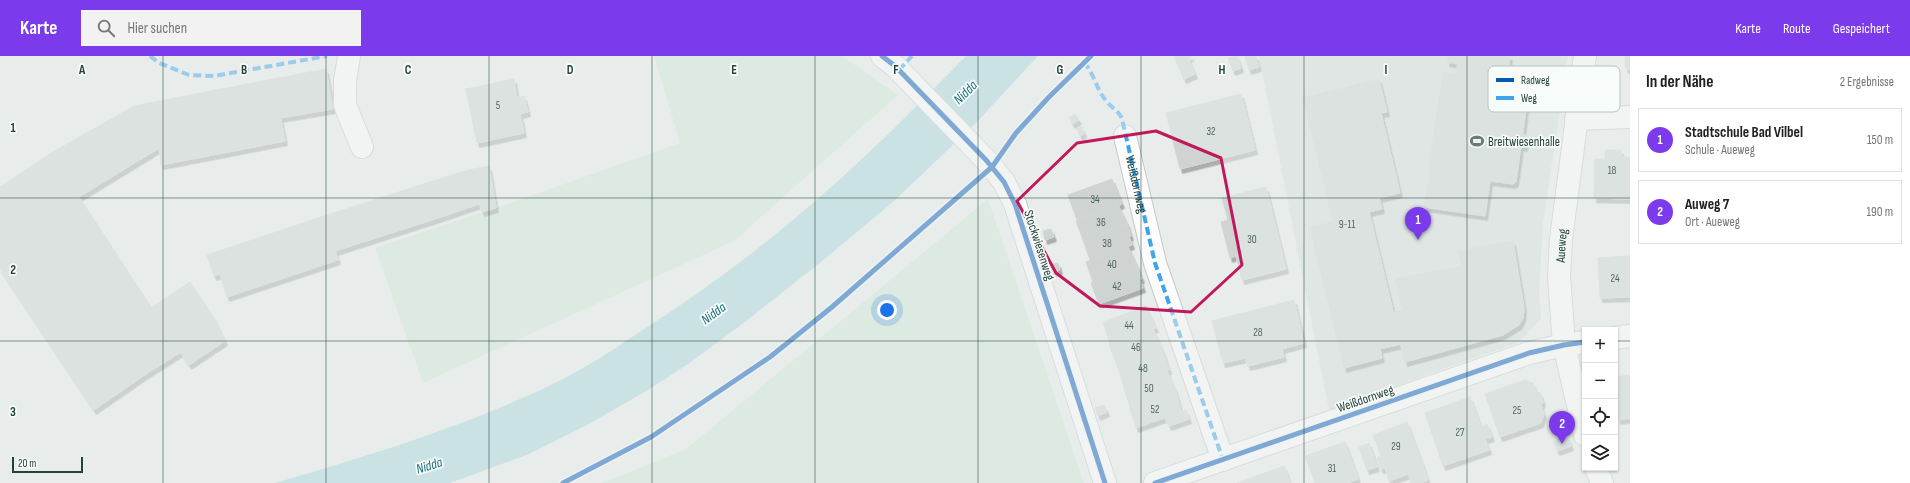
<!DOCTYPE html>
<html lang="de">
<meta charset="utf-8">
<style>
:root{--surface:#fff;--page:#f2f2f2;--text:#202124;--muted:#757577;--line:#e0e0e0;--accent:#7c3aed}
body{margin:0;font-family:"Sofia Sans Condensed",sans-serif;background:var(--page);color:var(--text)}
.controls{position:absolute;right:12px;bottom:12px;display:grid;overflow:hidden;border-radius:0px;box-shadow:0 1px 3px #0004}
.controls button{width:36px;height:36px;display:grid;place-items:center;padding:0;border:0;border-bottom:1px solid var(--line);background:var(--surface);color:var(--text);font:20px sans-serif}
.scale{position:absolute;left:12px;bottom:10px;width:71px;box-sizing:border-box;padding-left:4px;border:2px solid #24423a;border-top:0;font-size:11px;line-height:14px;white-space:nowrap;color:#24423a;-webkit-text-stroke:3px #f7fbf9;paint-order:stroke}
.you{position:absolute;left:887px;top:254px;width:14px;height:14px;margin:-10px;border:3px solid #fff;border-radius:50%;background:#1a73e8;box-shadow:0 0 0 6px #1a73e833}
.badge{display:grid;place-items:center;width:26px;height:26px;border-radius:50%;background:var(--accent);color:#fff;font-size:13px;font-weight:700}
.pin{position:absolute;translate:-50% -33px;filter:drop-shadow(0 1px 2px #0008)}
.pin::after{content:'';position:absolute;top:21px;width:14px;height:12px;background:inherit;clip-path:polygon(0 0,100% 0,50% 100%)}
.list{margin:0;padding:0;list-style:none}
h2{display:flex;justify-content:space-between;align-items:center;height:52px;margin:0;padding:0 16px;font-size:17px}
h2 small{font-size:13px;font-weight:400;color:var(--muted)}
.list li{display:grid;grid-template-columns:26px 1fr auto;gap:12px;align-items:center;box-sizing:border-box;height:64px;margin:0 8px 8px;padding:0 8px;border:1px solid var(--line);border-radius:0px}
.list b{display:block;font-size:15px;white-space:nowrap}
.list p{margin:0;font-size:13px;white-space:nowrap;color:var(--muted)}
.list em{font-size:13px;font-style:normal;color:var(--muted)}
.icon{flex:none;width:22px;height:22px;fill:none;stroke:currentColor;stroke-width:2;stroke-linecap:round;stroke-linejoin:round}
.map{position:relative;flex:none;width:1630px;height:427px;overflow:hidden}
header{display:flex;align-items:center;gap:24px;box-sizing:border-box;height:56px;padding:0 20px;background:var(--accent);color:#fff}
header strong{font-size:19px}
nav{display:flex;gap:22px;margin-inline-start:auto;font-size:14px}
.search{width:280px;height:36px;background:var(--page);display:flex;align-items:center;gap:10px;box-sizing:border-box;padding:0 14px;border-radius:0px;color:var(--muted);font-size:15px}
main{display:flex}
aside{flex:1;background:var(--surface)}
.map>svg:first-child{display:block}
.built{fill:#d6dedb}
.green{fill:#d1e6d8}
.water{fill:#a9d4db}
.building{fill:#cfd4d2;stroke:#d1d6d4;filter:url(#shadow)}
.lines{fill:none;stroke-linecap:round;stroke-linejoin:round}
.minor-casing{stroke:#c5cac8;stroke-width:24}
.minor{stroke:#fcfcfc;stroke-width:22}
.quiet{stroke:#3ea4ec;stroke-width:4;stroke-dasharray:8 4;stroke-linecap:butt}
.cycleway-casing{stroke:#f7fbf9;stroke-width:8}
.cycleway{stroke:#0057b8;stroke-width:5}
.marked{fill:none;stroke:#c2185b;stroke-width:3;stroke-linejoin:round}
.grid{fill:none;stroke:#24423a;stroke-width:1;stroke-opacity:0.55}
.labels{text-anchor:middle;stroke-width:3.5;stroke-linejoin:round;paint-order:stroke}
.number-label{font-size:11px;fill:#506761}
.poi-label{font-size:13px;fill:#24423a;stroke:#f7fbf9;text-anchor:start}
.street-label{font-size:13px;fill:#24423a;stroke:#f7fbf9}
.water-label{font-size:14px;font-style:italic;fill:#1c6f80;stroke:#f7fbf9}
.key{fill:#f7fbf9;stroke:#b8c4c0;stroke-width:1}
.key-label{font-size:11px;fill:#24423a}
.grid-label{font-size:13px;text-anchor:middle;font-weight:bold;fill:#24423a;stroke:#f7fbf9;stroke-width:3.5;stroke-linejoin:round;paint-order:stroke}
</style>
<header>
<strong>Karte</strong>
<div class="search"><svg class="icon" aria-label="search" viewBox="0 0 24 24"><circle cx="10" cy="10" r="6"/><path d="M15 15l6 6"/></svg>Hier suchen</div>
<nav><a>Karte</a><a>Route</a><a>Gespeichert</a></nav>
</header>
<main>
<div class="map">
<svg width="1630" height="427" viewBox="0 0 1630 427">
<defs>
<filter id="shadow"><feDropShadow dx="2.5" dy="4.5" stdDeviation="0" flood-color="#0004"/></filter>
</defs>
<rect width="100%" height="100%" fill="#e8edeb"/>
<polygon class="built" points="1259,0 1568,0 1543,167 1539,234 1541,263 1519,286 1329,354"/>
<g class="green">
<polygon points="654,0 842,0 898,39 734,185 423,327 375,192 507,148 680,87"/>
<polygon points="988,143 1084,427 602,427 686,393"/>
</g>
<path class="water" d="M966 0H1038L975 68 893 146 821 206 745 266 688 308 648 334 587 369 529 398 450 427H275C374 398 471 369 563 323 590 309 616 292 641 275 721 224 797 165 866 99 901 67 933 33 966 0Z"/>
<g class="building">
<polygon points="1174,0 1192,0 1188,2 1195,18 1184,23"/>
<polygon points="1237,0 1241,12 1233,15 1228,2"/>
<polygon points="1245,0 1256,0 1259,11 1249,14"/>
<polygon points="1448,0 1459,0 1458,8 1447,6"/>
<polygon points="1459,0 1510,0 1507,25 1527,29 1529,31 1516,126 1513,128 1490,125 1485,160 1424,151 1428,130 1429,130 1430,117 1428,116 1443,18 1444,16 1456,18"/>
<polygon points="1625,0 1630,0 1630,13 1626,13"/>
<polygon points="326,13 333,53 280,62 273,23"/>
<polygon points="273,23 285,85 161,109 159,92 134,50"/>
<polygon points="514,23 517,42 524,40 528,56 520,58 524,77 477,87 466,33"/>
<polygon points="1379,23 1387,56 1381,57 1400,137 1379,142 1382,153 1369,156 1401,288 1380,293 1382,302 1344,312 1310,171 1333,166 1303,42"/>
<polygon points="1241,38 1255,94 1180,113 1166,57"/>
<polygon points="134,50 159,92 79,141 51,97"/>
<polygon points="1075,58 1079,64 1073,68 1069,62"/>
<polygon points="1082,71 1084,78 1080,80 1077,73"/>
<polygon points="1522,79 1527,79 1525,91 1520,90"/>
<polygon points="1605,94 1621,94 1621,101 1630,101 1630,143 1594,142 1595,103 1605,103"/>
<polygon points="51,97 79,141 45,164 146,318 94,354 0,213 0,131"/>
<polygon points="489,110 496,152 482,156 468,114"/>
<polygon points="468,114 479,148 438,162 427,127"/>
<polygon points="1112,123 1122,148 1077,164 1068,139"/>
<polygon points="427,127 438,162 335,195 324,160"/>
<polygon points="1266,131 1286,213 1242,224 1236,200 1230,202 1221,166 1228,164 1222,142"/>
<polygon points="79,141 134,225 100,247 45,164"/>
<polygon points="1118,149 1127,168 1083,184 1076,165"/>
<polygon points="324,160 338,204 227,241 220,218 214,220 207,199"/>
<polygon points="1127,168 1131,180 1129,181 1132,189 1090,204 1083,184"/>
<polygon points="1051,173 1054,181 1045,184 1043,175"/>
<polygon points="1513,185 1524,252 1523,262 1519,269 1503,279 1405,306 1393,257 1403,254 1395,223 1462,210 1458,195"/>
<polygon points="1128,191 1137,210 1093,226 1086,206"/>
<polygon points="1630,200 1630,241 1600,242 1598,202"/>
<polygon points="1058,207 1060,214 1053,216 1050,209"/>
<polygon points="1137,210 1142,223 1140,223 1143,232 1099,248 1091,227"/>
<polygon points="134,225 181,296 146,318 100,247"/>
<polygon points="190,226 213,260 225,285 189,309 151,252"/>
<polygon points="1294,244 1304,287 1282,293 1284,301 1248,310 1245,302 1223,307 1212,265"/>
<polygon points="1146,250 1156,272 1110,288 1103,266"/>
<polygon points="1153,273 1162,293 1117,309 1109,289"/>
<polygon points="1162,293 1169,314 1124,330 1117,309"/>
<polygon points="1167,315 1175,333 1130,350 1123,330"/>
<polygon points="1630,319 1630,362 1618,364 1615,339 1615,321"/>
<polygon points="1525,324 1533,327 1536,335 1540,337 1543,346 1541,349 1544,358 1541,367 1500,381 1485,338"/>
<polygon points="1175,333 1181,356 1136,372 1129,350"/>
<polygon points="1470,341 1481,371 1487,368 1492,381 1485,383 1489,394 1443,410 1425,357"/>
<polygon points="1104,349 1107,356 1098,360 1095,352"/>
<polygon points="1186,354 1189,363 1169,370 1165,362"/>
<polygon points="1407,366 1428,424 1421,427 1411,427 1408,418 1389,425 1385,412 1381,413 1377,402 1381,400 1373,379"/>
<polygon points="1567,380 1571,390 1557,395 1553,385"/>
<polygon points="1345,386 1358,423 1348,427 1315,427 1305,400"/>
<polygon points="1369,387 1377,411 1367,414 1359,391"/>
<polygon points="1284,410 1290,427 1237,427"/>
</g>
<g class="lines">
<defs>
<g id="minor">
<polyline points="349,0 345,25 345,49 362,91"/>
<polyline points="882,0 895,10 986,104 1004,126 1015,148 1105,427"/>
<polyline points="1576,63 1630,61"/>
<polyline points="1125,80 1155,207 1223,404"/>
<polyline points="1615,282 1630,280"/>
<path id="s1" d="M1585 379 1564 289 1559 220 1561 183 1585 0"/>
<polyline points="1596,412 1602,427"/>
<polyline points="1155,427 1529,297 1564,289 1585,286"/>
</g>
</defs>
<use href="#minor" class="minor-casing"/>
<use href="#minor" class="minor"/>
<g class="quiet">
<polyline points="150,0 159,7 189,19 214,20 327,0"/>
<path id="s2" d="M1084 6C1095 19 1097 36 1108 47 1113 53 1119 55 1122 63L1155 207 1223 404"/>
<polyline points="899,14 912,0"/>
</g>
<defs>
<g id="cycleway">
<polyline points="882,0 895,10 986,104 1004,126 1015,148 1105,427"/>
<polyline points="563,427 651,381 770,301 832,251 992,111 1016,77 1049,41 1091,0"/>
<polyline points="1155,427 1529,297 1564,289 1585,286"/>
</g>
</defs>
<use href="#cycleway" class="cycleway-casing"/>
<use href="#cycleway" class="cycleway"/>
</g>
<path d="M0 0H1630V427H0ZM1156 75 1221 102 1242 209 1191 256 1100 250 1056 217 1017 145 1077 87Z" fill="#e8edeb" fill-opacity=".55" fill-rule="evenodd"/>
<path class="marked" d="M1156 75 1221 102 1242 209 1191 256 1100 250 1056 217 1017 145 1077 87Z"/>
<path class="grid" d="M163 0V427M326 0V427M489 0V427M652 0V427M815 0V427M978 0V427M1141 0V427M1304 0V427M1467 0V427M0 142H1630M0 285H1585M1615 285H1630"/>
<defs>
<symbol id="stadium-bare" viewBox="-9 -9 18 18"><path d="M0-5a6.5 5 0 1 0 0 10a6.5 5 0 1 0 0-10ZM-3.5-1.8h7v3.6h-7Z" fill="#697e78" stroke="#f7fbf9" stroke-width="2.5" paint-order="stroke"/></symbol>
</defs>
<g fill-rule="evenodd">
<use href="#stadium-bare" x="1467" y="75" width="20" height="20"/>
</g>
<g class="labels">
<g class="number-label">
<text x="498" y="53">5</text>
<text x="1211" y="79">32</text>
<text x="1612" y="118">18</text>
<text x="1095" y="147">34</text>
<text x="1101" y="170">36</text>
<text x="1347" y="172">9-11</text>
<text x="1252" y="187">30</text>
<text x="1107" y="191">38</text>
<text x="1112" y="212">40</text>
<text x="1615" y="226">24</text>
<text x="1117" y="234">42</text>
<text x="1129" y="273">44</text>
<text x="1258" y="280">28</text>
<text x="1136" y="295">46</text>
<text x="1143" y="316">48</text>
<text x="1149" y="336">50</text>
<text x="1155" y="357">52</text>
<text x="1517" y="358">25</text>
<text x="1460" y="380">27</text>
<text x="1396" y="394">29</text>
<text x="1332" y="416">31</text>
</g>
<g class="poi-label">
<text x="1488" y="90">Breitwiesenhalle</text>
</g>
<g class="street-label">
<text dy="5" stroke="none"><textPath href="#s2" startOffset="136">Weißdornweg</textPath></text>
<text transform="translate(1040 189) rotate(72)" y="5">Stockwiesenweg</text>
<text dy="5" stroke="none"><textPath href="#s1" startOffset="192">Aueweg</textPath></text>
<text transform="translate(1365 342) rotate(-19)" y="5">Weißdornweg</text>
</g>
<g class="water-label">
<text transform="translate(965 36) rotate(-45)" y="5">Nidda</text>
<text transform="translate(713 257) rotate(-36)" y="5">Nidda</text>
<text transform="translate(429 409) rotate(-17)" y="5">Nidda</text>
</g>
</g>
<rect x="1488" y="10" width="132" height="46" rx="6" class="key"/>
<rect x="1496" y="22" width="18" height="4" fill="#0057b8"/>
<rect x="1496" y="40" width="18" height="4" fill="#3ea4ec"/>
<g class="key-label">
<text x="1521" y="28">Radweg</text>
<text x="1521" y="46">Weg</text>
</g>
<g class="grid-label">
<text x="82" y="18">A</text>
<text x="244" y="18">B</text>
<text x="408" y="18">C</text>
<text x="570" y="18">D</text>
<text x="734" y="18">E</text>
<text x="896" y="18">F</text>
<text x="1060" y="18">G</text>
<text x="1222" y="18">H</text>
<text x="1386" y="18">I</text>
<text x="13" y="76">1</text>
<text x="13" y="218">2</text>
<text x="13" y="360">3</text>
</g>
</svg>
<div class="controls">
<button>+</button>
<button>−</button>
<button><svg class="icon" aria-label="locate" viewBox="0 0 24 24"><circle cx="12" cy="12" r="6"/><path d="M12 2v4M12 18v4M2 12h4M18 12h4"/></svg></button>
<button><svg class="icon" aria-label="layers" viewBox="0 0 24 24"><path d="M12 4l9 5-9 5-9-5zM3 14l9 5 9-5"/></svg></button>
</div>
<div class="scale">20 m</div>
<div class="you"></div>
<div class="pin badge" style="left:1418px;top:184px">1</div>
<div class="pin badge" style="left:1562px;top:388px">2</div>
</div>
<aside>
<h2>In der Nähe<small>2 Ergebnisse</small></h2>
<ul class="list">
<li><span class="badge">1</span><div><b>Stadtschule Bad Vilbel</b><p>Schule · Aueweg</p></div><em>150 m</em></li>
<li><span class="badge">2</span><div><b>Auweg 7</b><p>Ort · Aueweg</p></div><em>190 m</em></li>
</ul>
</aside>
</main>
